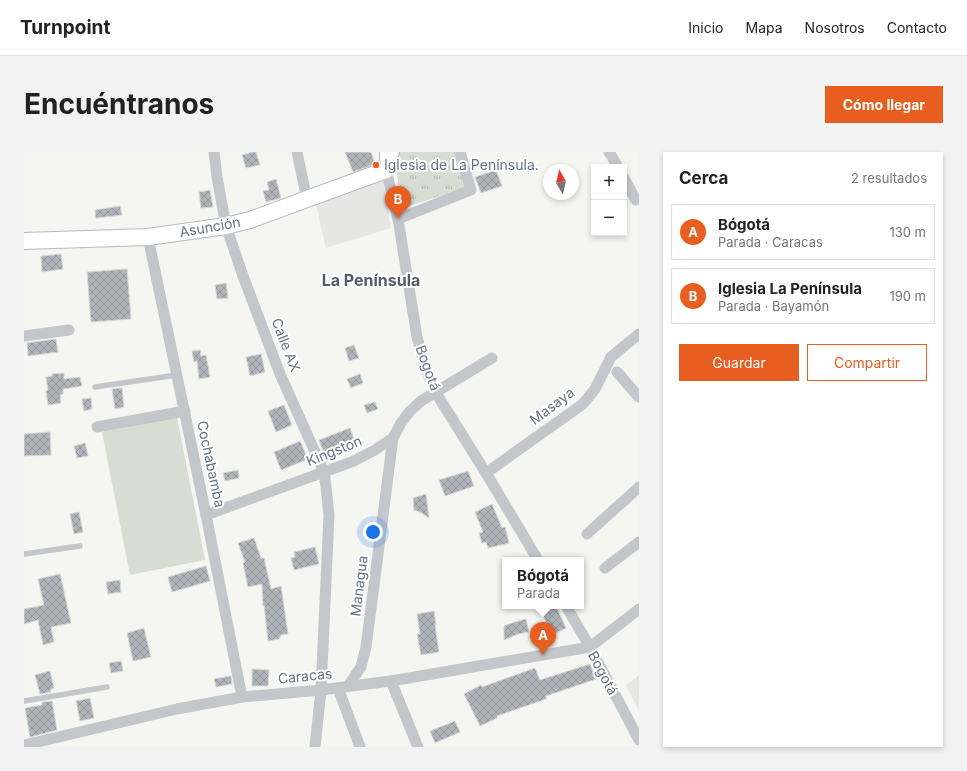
<!DOCTYPE html>
<html lang="es">
<meta charset="utf-8">
<style>
:root{--surface:#fff;--page:#f2f2f2;--text:#222;--muted:#767676;--line:#e0e0e0;--accent:#e85d20}
body{margin:0;font-family:Inter,sans-serif;background:var(--page);color:var(--text)}
.controls{position:absolute;right:12px;top:12px;display:grid;overflow:hidden;border-radius:0px;box-shadow:0 2px 6px #0003}
.controls button{width:36px;height:36px;display:grid;place-items:center;padding:0;border:0;border-bottom:1px solid var(--line);background:var(--surface);color:var(--text);font:20px sans-serif}
.compass{position:absolute;left:519px;top:12px;width:36px;height:36px;border-radius:50%;background:var(--surface);box-shadow:0 2px 6px #0003;rotate:352deg}
.you{position:absolute;left:349px;top:380px;width:14px;height:14px;margin:-10px;border:3px solid #fff;border-radius:50%;background:#1a73e8;box-shadow:0 0 0 6px #1a73e833}
.badge{display:grid;place-items:center;width:26px;height:26px;border-radius:50%;background:var(--accent);color:#fff;font-size:13px;font-weight:700}
.pin{position:absolute;translate:-50% -33px;filter:drop-shadow(0 1px 2px #0008)}
.pin::after{content:'';position:absolute;top:21px;width:14px;height:12px;background:inherit;clip-path:polygon(0 0,100% 0,50% 100%)}
.popup{position:absolute;left:478px;top:405px;width:82px;height:52px;box-sizing:border-box;display:grid;place-content:center;border-radius:0px;background:var(--surface);filter:drop-shadow(0 1px 3px #0005);font-size:13px;white-space:nowrap;color:var(--muted)}
.popup b{font-size:15px;color:var(--text)}
.popup::after{content:'';position:absolute;left:50%;top:100%;margin-left:-8px;border:8px solid transparent;border-top-color:var(--surface)}
.list{margin:0;padding:0;list-style:none}
h2{display:flex;justify-content:space-between;align-items:center;height:52px;margin:0;padding:0 16px;font-size:17px}
h2 small{font-size:13px;font-weight:400;color:var(--muted)}
.list li{display:grid;grid-template-columns:26px 1fr auto;gap:12px;align-items:center;box-sizing:border-box;height:56px;margin:0 8px 8px;padding:0 8px;border:1px solid var(--line);border-radius:0px}
.list b{display:block;font-size:15px;white-space:nowrap}
.list p{margin:0;font-size:13px;white-space:nowrap;color:var(--muted)}
.list em{font-size:13px;font-style:normal;color:var(--muted)}
.actions{display:flex;gap:8px;padding:12px 16px}
.actions a{flex:1;padding:9px 0;border:1px solid var(--accent);border-radius:0px;text-align:center;font-size:14px;color:var(--accent)}
.actions .main{background:var(--accent);color:#fff}
.map{position:relative;flex:none;width:615px;height:595px;overflow:hidden;border-radius:0px}
header{display:flex;align-items:center;gap:24px;box-sizing:border-box;height:56px;padding:0 20px;background:var(--surface);border-bottom:1px solid var(--line)}
header strong{font-size:19px}
nav{display:flex;gap:22px;margin-inline-start:auto;font-size:14px}
.intro{display:flex;align-items:center;justify-content:space-between;box-sizing:border-box;height:96px;padding:0 24px}
h1{margin:0;font-size:28px}
.button{padding:10px 18px;border-radius:0px;background:var(--accent);color:#fff;font-size:14px;font-weight:700}
main{display:flex;gap:24px;padding:0 24px}
aside{flex:1;background:var(--surface);border-radius:0px;box-shadow:0 2px 6px #0003}
.map>svg:first-child{display:block}
.built{fill:#e6e7e5}
.grass{fill:url(#grass-tufts)}
.pitch{fill:#d6ddd3}
.building{fill:url(#building-cross-hatch);stroke:#d7d7d5}
.lines{fill:none;stroke-linecap:round;stroke-linejoin:round}
.secondary-casing{stroke:#b5babf;stroke-width:18}
.lane{stroke:#c3c6ca;stroke-width:5.5}
.street{stroke:#c3c6ca;stroke-width:11}
.secondary{stroke:#fff;stroke-width:16}
.poi-dot{fill:#e85d20;stroke:#fff;stroke-width:1.5}
.labels{text-anchor:middle;stroke-width:4;stroke-linejoin:round;paint-order:stroke}
.poi-label{font-size:14px;fill:#647384;stroke:#fff;text-anchor:start}
.street-label{font-size:14px;fill:#647384;stroke:#fff}
.quarter-label{font-size:16px;font-weight:bold;fill:#525d69;stroke:#fff}
</style>
<header>
<strong>Turnpoint</strong>
<nav><a>Inicio</a><a>Mapa</a><a>Nosotros</a><a>Contacto</a></nav>
</header>
<div class="intro"><h1>Encuéntranos</h1><a class="button">Cómo llegar</a></div>
<main>
<div class="map">
<svg width="615" height="595" viewBox="0 0 615 595">
<defs>
<pattern id="grass-tufts" width="24" height="20" patternUnits="userSpaceOnUse"><rect width="24" height="20" fill="#d6ddd3"/><path d="M3 7l-1-3M5 7V3M7 7l1-3M15 17l-1-3M17 17v-4M19 17l1-3" fill="none" stroke="#b1b8b1"/></pattern>
<pattern id="building-cross-hatch" width="8" height="8" patternUnits="userSpaceOnUse"><rect width="8" height="8" fill="#aeb4ba"/><path d="M0 0l8 8M0 8l8-8" fill="none" stroke="#91979d"/></pattern>
</defs>
<rect width="100%" height="100%" fill="#f5f6f2"/>
<g class="built">
<polygon points="359,28 367,76 302,96 292,53"/>
<polygon points="615,523 615,559 602,533"/>
</g>
<polygon class="grass" points="373,0 432,0 442,36 378,56 370,2"/>
<polygon class="pitch" points="153,265 181,408 106,423 78,280"/>
<g class="building">
<polygon points="229,0 232,0 236,13 222,16 218,3"/>
<polygon points="321,0 347,0 351,12 329,20"/>
<polygon points="472,18 478,34 457,41 451,25"/>
<polygon points="252,27 257,46 242,50 239,39 245,38 243,30"/>
<polygon points="186,38 189,55 177,56 175,40"/>
<polygon points="96,54 98,63 72,66 71,58"/>
<polygon points="37,102 39,117 18,120 17,104"/>
<polygon points="103,117 107,167 67,170 63,120"/>
<polygon points="202,131 204,146 193,147 191,133"/>
<polygon points="32,187 34,200 4,204 3,191"/>
<polygon points="330,193 335,206 325,209 321,196"/>
<polygon points="176,198 177,204 182,203 186,225 175,227 173,209 170,210 168,199"/>
<polygon points="237,202 241,220 226,224 222,205"/>
<polygon points="40,221 40,227 56,225 58,234 39,237 39,242 36,243 37,251 24,253 22,239 24,238 22,225 28,224 28,222"/>
<polygon points="336,222 339,231 327,236 323,227"/>
<polygon points="98,236 100,255 91,257 88,237"/>
<polygon points="67,246 68,257 60,259 58,247"/>
<polygon points="351,250 354,257 343,261 340,253"/>
<polygon points="260,253 268,273 252,280 244,259"/>
<polygon points="326,276 332,293 301,304 295,288"/>
<polygon points="26,280 27,303 0,304 0,282"/>
<polygon points="276,289 284,307 257,318 250,300"/>
<polygon points="61,291 64,304 53,306 50,294"/>
<polygon points="214,318 215,326 201,329 199,321"/>
<polygon points="444,319 450,334 421,344 415,328"/>
<polygon points="402,342 405,366 396,360 390,358 389,346"/>
<polygon points="468,352 478,376 481,375 485,391 464,396 462,390 458,391 455,381 459,380 451,360"/>
<polygon points="55,360 59,380 50,382 46,362"/>
<polygon points="230,386 237,406 240,406 247,437 257,434 264,482 257,483 255,487 244,489 240,453 239,454 238,432 224,435 219,411 221,410 214,391"/>
<polygon points="291,395 295,412 270,418 267,406 271,405 270,400"/>
<polygon points="182,414 186,429 148,440 144,425"/>
<polygon points="36,422 47,471 27,475 30,490 19,493 14,468 0,472 0,457 20,453 14,427"/>
<polygon points="96,428 97,440 84,442 82,430"/>
<polygon points="529,454 532,454 542,476 528,483 517,459"/>
<polygon points="410,459 412,473 411,473 415,500 397,503 393,482 396,482 393,462"/>
<polygon points="502,467 505,480 494,482 480,488 480,474 491,470"/>
<polygon points="120,476 127,505 109,509 103,481"/>
<polygon points="97,509 99,519 87,521 85,511"/>
<polygon points="566,512 572,527 522,544 522,547 473,564 473,566 456,574 440,542 457,533 458,535 511,516 516,528"/>
<polygon points="228,517 245,518 244,534 228,534"/>
<polygon points="26,519 30,536 26,538 27,540 16,542 11,523"/>
<polygon points="207,524 208,532 192,535 190,527"/>
<polygon points="66,546 70,566 56,569 52,549"/>
<polygon points="28,549 33,578 6,585 1,556 18,553 18,550"/>
<polygon points="431,569 436,580 411,591 406,579"/>
</g>
<g class="lines">
<defs>
<polyline id="secondary" points="0,89 124,85 202,74 226,68 362,18 365,12 364,6 364,1 367,0"/>
</defs>
<use href="#secondary" class="secondary-casing"/>
<g class="lane">
<polyline points="71,235 153,223"/>
<polyline points="0,402 56,394"/>
<polyline points="0,549 83,535"/>
</g>
<g class="street">
<polyline points="190,0 193,25 202,74 219,124 256,222 300,320 302,335 305,363 297,538 291,595"/>
<polyline points="273,0 283,48"/>
<polyline points="585,0 594,15"/>
<polyline points="362,18 374,67 393,185 402,217 412,241 462,321 514,408"/>
<polyline points="600,26 612,48"/>
<polyline points="374,67 447,38 436,0"/>
<polyline points="124,85 182,363 218,545"/>
<polyline points="0,184 45,178"/>
<polyline points="593,220 615,245"/>
<polyline points="73,275 161,259"/>
<polyline points="462,321 559,252 571,237 587,205 615,182"/>
<polyline points="182,363 330,309 351,298 369,286 377,271 386,259 397,249 468,206"/>
<polyline points="563,382 615,335"/>
<polyline points="581,416 615,390"/>
<polyline points="542,454 566,495 615,588"/>
<polyline points="367,529 394,595"/>
<polyline points="324,534 337,515 342,495 369,286"/>
<polyline points="314,536 336,595"/>
<polyline points="1,593 153,557 218,545 297,538 367,529 566,495 615,457"/>
</g>
<use href="#secondary" class="secondary"/>
</g>
<circle class="poi-dot" cx="352" cy="13" r="4"/>
<g class="labels">
<g class="poi-label">
<text x="360" y="18">Iglesia de La Península.</text>
</g>
<g class="street-label">
<text transform="translate(186 75) rotate(-10)" y="5">Asunción</text>
<text transform="translate(262 193) rotate(69)" y="5">Calle AX</text>
<text transform="translate(404 216) rotate(70)" y="5">Bogotá</text>
<text transform="translate(528 254) rotate(-37)" y="5">Masaya</text>
<text transform="translate(310 299) rotate(-22)" y="5">Kingston</text>
<text transform="translate(187 312) rotate(78)" y="5">Cochabamba</text>
<text transform="translate(335 434) rotate(-83)" y="5">Managua</text>
<text transform="translate(579 521) rotate(62)" y="5">Bogotá</text>
<text transform="translate(281 524) rotate(-6)" y="5">Caracas</text>
</g>
<g class="quarter-label">
<text x="347" y="134">La Península</text>
</g>
</g>
</svg>
<div class="controls">
<button>+</button>
<button>−</button>
</div>
<svg class="compass" viewBox="-18 -18 36 36"><path d="M0-13l5 13h-10z" fill="#e53935"/><path d="M0 13l5-13h-10z" fill="#767676"/></svg>
<div class="you"></div>
<div class="pin badge" style="left:519px;top:503px">A</div>
<div class="popup"><b>Bógotá</b>Parada</div>
<div class="pin badge" style="left:374px;top:67px">B</div>
</div>
<aside>
<h2>Cerca<small>2 resultados</small></h2>
<ul class="list">
<li><span class="badge">A</span><div><b>Bógotá</b><p>Parada · Caracas</p></div><em>130 m</em></li>
<li><span class="badge">B</span><div><b>Iglesia La Península</b><p>Parada · Bayamón</p></div><em>190 m</em></li>
</ul>
<div class="actions"><a class="main">Guardar</a><a>Compartir</a></div>
</aside>
</main>
